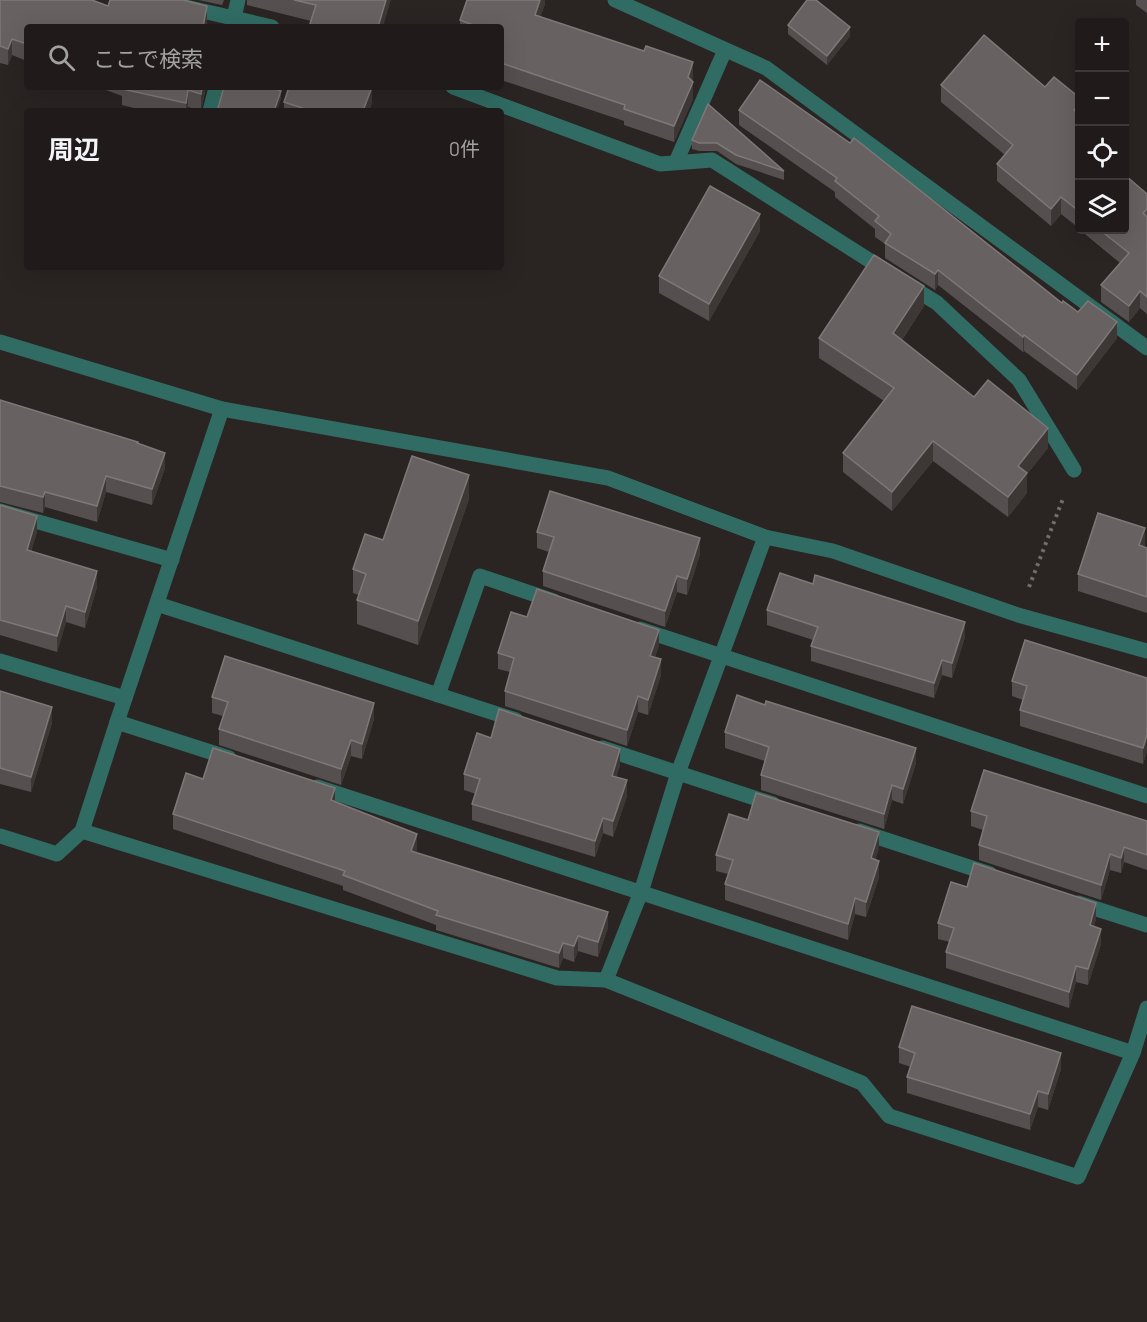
<!DOCTYPE html>
<html lang="ja">
<meta charset="utf-8">
<style>
:root{--surface:#201b1a;--page:#2d2827;--text:#f1f3f6;--muted:#a2a1a2;--line:#3d3939}
body{margin:0;font-family:Barlow,"Noto Sans JP",sans-serif;background:var(--page);color:var(--text)}
.controls{position:absolute;right:18px;top:18px;display:grid;overflow:hidden;border-radius:6px;box-shadow:0 6px 24px #0002}
.controls button{width:54px;height:54px;display:grid;place-items:center;padding:0;border:0;border-bottom:2px solid var(--line);background:var(--surface);color:var(--text);font:30px sans-serif}
.list{margin:0;padding:0;list-style:none}
h2{display:flex;justify-content:space-between;align-items:center;height:78px;margin:0;padding:0 24px;font-size:26px}
h2 small{font-size:20px;font-weight:400;color:var(--muted)}
.icon{flex:none;width:33px;height:33px;fill:none;stroke:currentColor;stroke-width:2;stroke-linecap:round;stroke-linejoin:round}
.map{position:relative;flex:none;width:1147px;height:1322px;overflow:hidden}
.search{position:absolute;background:var(--surface);box-shadow:0 6px 24px #0002;left:24px;top:24px;width:480px;height:66px;display:flex;align-items:center;gap:15px;box-sizing:border-box;padding:0 21px;border-radius:6px;color:var(--muted);font-size:22px}
.panel{position:absolute;background:var(--surface);box-shadow:0 6px 24px #0002;left:24px;top:108px;width:480px;height:162px;border-radius:6px}
.map>svg:first-child{display:block}
.lines{fill:none;stroke-linecap:round;stroke-linejoin:round}
.path{stroke:#726d6c;stroke-width:4;stroke-dasharray:3 4.5;stroke-linecap:butt}
.minor{stroke:#306c63;stroke-width:15}
.wall{fill:#564f4f}
.shaded-wall{fill:#3d3736}
.building{fill:#686161;stroke:#7e7878;stroke-width:1.5}
</style>
<div class="map">
<svg width="1147" height="1322" viewBox="0 0 1147 1322">
<rect width="100%" height="100%" fill="#2a2423"/>
<g class="lines">
<polyline class="path" points="1029,587 1064,496"/>
<g class="minor">
<polyline points="155,0 272,27"/>
<polyline points="615,0 766,68 1147,348"/>
<polyline points="232,26 238,0"/>
<polyline points="453,87 660,164 712,160 886,271"/>
<polyline points="210,111 216,87"/>
<polyline points="676,162 725,50"/>
<polyline points="906,284 937,303 1019,380 1074,470"/>
<polyline points="0,342 222,409 608,478 765,537 833,551 1018,615 1147,651"/>
<polyline points="222,409 117,722 229,758"/>
<polyline points="0,511 172,560"/>
<polyline points="765,537 678,773 641,892 606,980 862,1083 889,1116 1078,1177 1133,1053"/>
<polyline points="157,604 516,720"/>
<polyline points="640,629 1147,796"/>
<polyline points="0,661 125,698"/>
<polyline points="438,695 480,576 554,601"/>
<polyline points="602,748 773,804"/>
<polyline points="317,787 1133,1053 1147,1008"/>
<polyline points="82,831 557,978 606,980"/>
<polyline points="859,831 990,874"/>
<polyline points="0,836 57,854 82,831 117,722"/>
<polyline points="1078,903 1147,925"/>
</g>
</g>
<g class="wall">
<polygon points="0,0 108,6 207,22 206,27 27,27 27,61 12,55 8,65 0,63"/>
<polygon points="198,0 224,0 222,5"/>
<polygon points="247,0 391,0 311,21 247,5"/>
<polygon points="545,0 545,4 540,17 693,79 693,99 674,142 624,125 624,121 501,80 501,27 460,27 460,20"/>
<polygon points="1136,0 1147,0 1147,13 1136,5"/>
<polygon points="788,25 850,36 827,65 788,34"/>
<polygon points="941,85 1045,87 1080,98 1080,229 1061,214 1051,226 997,181 997,164 1005,155 941,102"/>
<polygon points="98,87 206,87 201,111 188,107 188,111 146,111 122,105 122,96"/>
<polygon points="284,102 372,103 369,111 284,111"/>
<polygon points="708,104 784,171 784,180 736,164 717,151 699,151 692,149 692,140"/>
<polygon points="739,110 1078,312 1117,338 1077,390 1024,351 1023,352 938,285 935,290 885,258 885,244 875,237 875,229 835,197 835,192 739,125"/>
<polygon points="1147,194 1147,314 1140,308 1129,322 1101,302 1101,285 1120,263 1080,230 1125,230"/>
<polygon points="760,231 709,321 659,293 659,276"/>
<polygon points="924,306 902,340 974,397 1048,448 1027,474 1027,493 1008,517 933,461 892,511 843,472 843,453 884,401 819,358 819,338"/>
<polygon points="0,400 138,444 165,468 152,505 106,492 97,522 45,507 43,513 0,502"/>
<polygon points="469,499 418,645 357,624 357,600 359,595 353,593 353,569"/>
<polygon points="0,505 37,532 31,551 97,587 85,628 66,622 57,652 0,635"/>
<polygon points="537,532 700,554 687,595 677,592 665,627 543,586 543,571 549,552 537,548"/>
<polygon points="1145,545 1144,547 1147,548 1147,613 1078,591 1078,574"/>
<polygon points="767,610 965,637 952,678 942,675 934,698 811,661 811,646 813,640 767,625"/>
<polygon points="527,617 659,645 655,657 661,675 648,715 638,712 627,746 505,706 505,691 510,672 498,669 498,653"/>
<polygon points="1147,678 1147,751 1143,764 1020,726 1020,710 1023,700 1012,696 1012,681"/>
<polygon points="0,691 52,723 31,792 0,784"/>
<polygon points="212,697 374,719 362,759 351,756 341,785 219,745 219,729 223,716 212,713"/>
<polygon points="725,732 916,763 903,804 892,800 884,829 761,790 761,775 765,761 725,748"/>
<polygon points="491,738 620,765 616,777 627,796 613,837 603,833 595,857 472,820 472,804 476,794 464,790 464,774"/>
<polygon points="203,779 335,802 417,849 416,852 608,927 598,957 578,951 574,962 563,958 559,968 436,930 436,925 343,890 343,886 173,829 173,814"/>
<polygon points="971,811 1147,821 1147,870 1124,862 1121,873 1110,870 1101,900 979,860 979,845 983,830 971,826"/>
<polygon points="748,820 879,848 875,860 879,877 866,917 855,914 848,940 725,900 725,884 728,874 716,871 716,855"/>
<polygon points="967,887 1096,919 1094,926 1101,944 1088,985 1076,982 1069,1008 946,968 946,952 950,942 938,939 938,923"/>
<polygon points="899,1047 1061,1069 1048,1110 1038,1107 1030,1130 907,1093 907,1077 911,1067 899,1063"/>
</g>
<g class="shaded-wall">
<polygon points="386,0 391,0 383,27 378,27"/>
<polygon points="540,0 545,0 545,4 535,31 535,15"/>
<polygon points="207,6 207,22 206,27 203,27"/>
<polygon points="850,27 850,36 827,65 827,56"/>
<polygon points="12,39 12,55 8,65 8,49"/>
<polygon points="693,62 693,79 689,92 693,82 693,99 674,142 674,126"/>
<polygon points="202,87 206,87 201,111 201,94"/>
<polygon points="372,87 372,103 369,111 363,111"/>
<polygon points="188,90 188,111 186,111 186,103"/>
<polygon points="281,91 281,99 277,111 274,111"/>
<polygon points="1080,104 1080,121 1074,110"/>
<polygon points="1061,197 1061,214 1051,226 1051,209"/>
<polygon points="760,214 760,231 709,321 709,304"/>
<polygon points="938,270 938,285 935,290 935,274"/>
<polygon points="924,286 924,306 893,353 893,333"/>
<polygon points="1140,291 1140,308 1129,322 1129,306"/>
<polygon points="1117,322 1117,338 1077,390 1077,375"/>
<polygon points="1024,335 1024,351 1023,352 1023,337"/>
<polygon points="1048,428 1048,448 1027,474 1027,493 1008,517 1008,497 1018,466"/>
<polygon points="933,441 933,461 892,511 892,492"/>
<polygon points="165,453 165,468 152,505 152,489"/>
<polygon points="469,475 469,499 418,645 418,621"/>
<polygon points="106,476 106,492 97,522 97,506"/>
<polygon points="45,492 45,507 43,513 43,497"/>
<polygon points="37,516 37,532 27,566 27,550"/>
<polygon points="1145,528 1145,545 1139,562 1139,545"/>
<polygon points="700,538 700,554 687,595 687,579"/>
<polygon points="97,571 97,587 85,628 85,612"/>
<polygon points="677,576 677,592 665,627 665,611"/>
<polygon points="66,606 66,622 57,652 57,636"/>
<polygon points="965,622 965,637 952,678 952,663"/>
<polygon points="659,630 659,645 650,671 650,656"/>
<polygon points="661,659 661,675 648,715 648,700"/>
<polygon points="942,660 942,675 934,698 934,683"/>
<polygon points="638,696 638,712 627,746 627,730"/>
<polygon points="374,703 374,719 362,759 362,744"/>
<polygon points="52,707 52,723 31,792 31,777"/>
<polygon points="1147,735 1147,751 1143,764 1143,748"/>
<polygon points="351,740 351,756 341,785 341,769"/>
<polygon points="916,748 916,763 903,804 903,789"/>
<polygon points="620,749 620,765 612,791 612,776"/>
<polygon points="627,780 627,796 613,837 613,821"/>
<polygon points="892,785 892,800 884,829 884,814"/>
<polygon points="335,788 335,803 331,800"/>
<polygon points="603,818 603,833 595,857 595,841"/>
<polygon points="879,832 879,848 871,874 871,858"/>
<polygon points="417,834 417,849 411,866 411,851"/>
<polygon points="1124,847 1124,862 1121,873 1121,858"/>
<polygon points="1110,854 1110,870 1101,900 1101,885"/>
<polygon points="879,861 879,877 866,917 866,902"/>
<polygon points="855,898 855,914 848,940 848,924"/>
<polygon points="1096,903 1096,919 1090,941 1090,925"/>
<polygon points="608,912 608,927 598,957 598,942"/>
<polygon points="1101,929 1101,944 1088,985 1088,969"/>
<polygon points="578,936 578,951 574,962 574,946"/>
<polygon points="563,943 563,958 559,968 559,953"/>
<polygon points="1076,966 1076,982 1069,1008 1069,992"/>
<polygon points="1061,1053 1061,1069 1048,1110 1048,1094"/>
<polygon points="1038,1091 1038,1107 1030,1130 1030,1114"/>
</g>
<g class="building">
<polygon points="0,0 92,0 108,6 110,0 183,0 207,6 203,27 27,27 27,44 12,39 8,49 0,46"/>
<polygon points="294,0 386,0 378,27 309,27 316,5"/>
<polygon points="467,0 540,0 535,15 644,51 646,46 693,62 688,77 693,82 674,126 624,109 625,105 501,63 501,27 478,27 460,20"/>
<polygon points="807,0 816,0 850,27 827,56 788,25"/>
<polygon points="984,35 1045,87 1054,77 1080,98 1080,104 1074,110 1080,115 1080,212 1061,197 1051,209 997,164 1013,145 941,85"/>
<polygon points="760,80 850,143 854,138 1062,303 1063,301 1078,312 1088,301 1117,322 1077,375 1024,335 1023,337 938,270 935,274 885,243 891,234 875,221 879,216 835,181 837,178 739,110"/>
<polygon points="122,87 202,87 201,94 188,90 186,103 122,89"/>
<polygon points="224,87 270,87 281,91 274,111 226,111 218,108"/>
<polygon points="289,87 372,87 363,111 311,111 284,102"/>
<polygon points="708,104 784,171 736,155 717,143 699,143 692,140"/>
<polygon points="1125,175 1147,194 1147,209 1143,213 1147,217 1147,297 1140,291 1129,306 1101,285 1129,253 1100,230 1125,230"/>
<polygon points="710,186 760,214 709,304 659,276"/>
<polygon points="874,255 924,286 893,333 974,397 988,380 1048,428 1018,466 1027,473 1008,497 933,441 892,492 843,453 894,388 819,338"/>
<polygon points="0,400 138,442 137,443 165,453 152,489 106,476 97,506 45,492 43,497 0,486"/>
<polygon points="412,456 469,475 418,621 357,600 366,574 353,569 365,534 383,540"/>
<polygon points="550,491 700,538 687,579 677,576 665,611 543,571 554,537 537,532"/>
<polygon points="0,505 37,516 27,550 97,571 85,612 66,606 57,636 0,620"/>
<polygon points="1098,513 1145,528 1139,545 1147,548 1147,597 1078,574"/>
<polygon points="780,573 813,584 815,575 965,622 952,663 942,660 934,683 811,646 818,627 767,610"/>
<polygon points="537,589 659,630 650,656 661,659 648,700 638,696 627,730 505,691 514,658 498,653 511,612 527,617"/>
<polygon points="1025,640 1147,678 1147,735 1143,748 1020,710 1027,686 1012,681"/>
<polygon points="225,656 374,703 362,744 351,740 341,769 219,729 228,702 212,697"/>
<polygon points="0,691 52,707 31,777 0,768"/>
<polygon points="737,695 765,705 766,701 916,748 903,789 892,785 884,814 761,775 769,747 725,732"/>
<polygon points="499,709 620,749 612,776 627,780 613,821 603,818 595,841 472,804 480,779 464,774 477,733 491,738"/>
<polygon points="213,748 335,788 331,800 417,834 411,851 608,912 598,942 578,936 574,946 563,943 559,953 436,915 438,911 343,875 345,871 173,814 186,773 203,779"/>
<polygon points="984,770 1147,821 1147,855 1124,847 1121,858 1110,854 1101,885 979,845 987,816 971,811"/>
<polygon points="756,793 879,832 871,858 879,861 866,902 855,898 848,924 725,884 733,860 716,855 729,814 748,820"/>
<polygon points="974,863 1096,903 1090,925 1101,929 1088,969 1076,966 1069,992 946,952 954,928 938,923 951,882 967,887"/>
<polygon points="912,1006 1061,1053 1048,1094 1038,1091 1030,1114 907,1077 915,1053 899,1047"/>
</g>
</svg>
<div class="controls">
<button>+</button>
<button>−</button>
<button><svg class="icon" aria-label="locate" viewBox="0 0 24 24"><circle cx="12" cy="12" r="6"/><path d="M12 2v4M12 18v4M2 12h4M18 12h4"/></svg></button>
<button><svg class="icon" aria-label="layers" viewBox="0 0 24 24"><path d="M12 4l9 5-9 5-9-5zM3 14l9 5 9-5"/></svg></button>
</div>
<div class="search"><svg class="icon" aria-label="search" viewBox="0 0 24 24"><circle cx="10" cy="10" r="6"/><path d="M15 15l6 6"/></svg>ここで検索</div>
<section class="panel">
<h2>周辺<small>0件</small></h2>
<ul class="list">
</ul>
</section>
</div>
